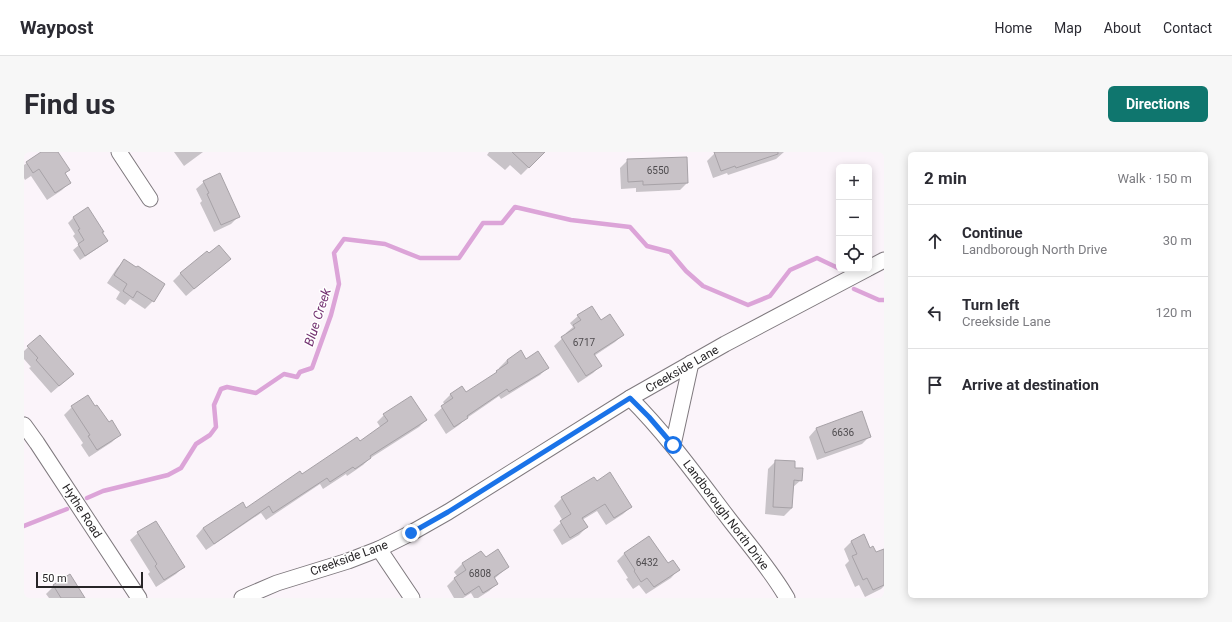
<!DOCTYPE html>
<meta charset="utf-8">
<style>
:root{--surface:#fff;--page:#f7f7f7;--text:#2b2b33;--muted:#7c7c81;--line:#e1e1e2;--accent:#0f766e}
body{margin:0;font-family:Roboto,sans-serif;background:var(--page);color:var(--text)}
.controls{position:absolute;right:12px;top:12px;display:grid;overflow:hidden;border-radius:6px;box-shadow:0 2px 10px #0003}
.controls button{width:36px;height:36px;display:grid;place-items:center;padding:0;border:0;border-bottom:1px solid var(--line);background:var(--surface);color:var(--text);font:20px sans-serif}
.scale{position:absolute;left:12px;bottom:10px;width:107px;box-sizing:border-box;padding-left:4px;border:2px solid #272527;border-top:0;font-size:11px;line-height:14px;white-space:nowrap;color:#272527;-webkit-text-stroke:3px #fff;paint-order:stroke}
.stop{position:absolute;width:12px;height:12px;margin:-9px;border:3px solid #1a73e8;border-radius:50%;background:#fff}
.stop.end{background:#1a73e8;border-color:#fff;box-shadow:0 1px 4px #0008}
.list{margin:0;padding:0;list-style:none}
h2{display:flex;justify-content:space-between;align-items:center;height:52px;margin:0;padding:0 16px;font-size:17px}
h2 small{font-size:13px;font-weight:400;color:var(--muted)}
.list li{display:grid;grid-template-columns:26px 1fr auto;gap:12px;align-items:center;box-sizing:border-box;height:72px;padding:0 16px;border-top:1px solid var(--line)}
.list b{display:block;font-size:15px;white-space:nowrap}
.list p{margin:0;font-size:13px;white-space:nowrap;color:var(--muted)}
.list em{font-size:13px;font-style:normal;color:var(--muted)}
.icon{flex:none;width:22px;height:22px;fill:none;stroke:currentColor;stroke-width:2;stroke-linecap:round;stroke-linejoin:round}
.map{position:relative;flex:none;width:860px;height:446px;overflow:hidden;border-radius:6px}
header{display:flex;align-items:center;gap:24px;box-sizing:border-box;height:56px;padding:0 20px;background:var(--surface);border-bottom:1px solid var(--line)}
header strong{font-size:19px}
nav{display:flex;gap:22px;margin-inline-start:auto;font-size:14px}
.intro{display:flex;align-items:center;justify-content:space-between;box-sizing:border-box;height:96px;padding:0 24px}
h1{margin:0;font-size:28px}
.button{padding:10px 18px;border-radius:6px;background:var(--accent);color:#fff;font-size:14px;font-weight:700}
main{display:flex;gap:24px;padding:0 24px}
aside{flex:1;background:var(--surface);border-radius:6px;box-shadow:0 2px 10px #0003}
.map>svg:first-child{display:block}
.shadow{fill:#0003}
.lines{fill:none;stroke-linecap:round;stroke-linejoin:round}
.stream{stroke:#dca4d8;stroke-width:4.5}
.building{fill:#c8c2c7;stroke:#a7a2a7}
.street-casing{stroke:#7f797e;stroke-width:17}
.street{stroke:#fff;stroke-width:15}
.route{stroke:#1a73e8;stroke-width:5}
.labels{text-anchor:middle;stroke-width:3;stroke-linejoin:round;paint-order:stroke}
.number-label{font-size:10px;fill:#4f4c4f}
.street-label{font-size:12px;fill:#272527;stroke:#fff}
.water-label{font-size:13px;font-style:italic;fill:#733271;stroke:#fff}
</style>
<header>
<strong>Waypost</strong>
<nav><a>Home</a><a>Map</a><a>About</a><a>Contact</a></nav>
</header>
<div class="intro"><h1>Find us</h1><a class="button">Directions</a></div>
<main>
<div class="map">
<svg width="860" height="446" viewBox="0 0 860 446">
<rect width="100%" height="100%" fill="#fbf4fa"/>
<g class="shadow">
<polygon points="18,0 33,0 45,18 40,22 46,30 38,38 23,48 7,24 1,28 0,26 0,13"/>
<polygon points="150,0 179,0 160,14"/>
<polygon points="465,0 518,0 519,1 497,23 486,13 481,18 463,3"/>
<polygon points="695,0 760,0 752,7 704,23 703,21 689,26 683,9 691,1"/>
<polygon points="604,8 663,31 656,38 612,40 612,36 597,37 596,16"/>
<polygon points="180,30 214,65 207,72 190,80 176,51 178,49 172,37"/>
<polygon points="64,57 82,89 77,94 56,108 49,98 55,93 49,84 51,82 44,71 49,66"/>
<polygon points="185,103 205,107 162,144 149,129 157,121"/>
<polygon points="100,109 129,149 121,157 106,147 101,153 92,147 96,140 83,131 93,116"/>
<polygon points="554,164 577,170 599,183 591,190 570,204 576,214 569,221 554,231 530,194 543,182 542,181 549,175 546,171"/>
<polygon points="16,184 41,229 27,241 5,216 7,215 0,207 0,199"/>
<polygon points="497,200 502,208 523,216 516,223 477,247 475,244 443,266 435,273 422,282 410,263 421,253 419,250 427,242 442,242 466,226 476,217 475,216 483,208"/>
<polygon points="48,255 71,255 96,282 88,290 65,305 57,293 59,291 40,263"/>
<polygon points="360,263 402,268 395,275 345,307 339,313 323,324 322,322 299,337 296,332 242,368 237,361 182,398 172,384 179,376 222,358 277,323 335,290 357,276 353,270"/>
<polygon points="792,277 846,284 838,292 793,308 785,285"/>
<polygon points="752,309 770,317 777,328 768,336 768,356 760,364 741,362 744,317"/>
<polygon points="570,326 573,330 607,355 599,362 582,373 573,359 558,368 563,375 555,383 538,393 529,378 539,369 530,354 538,346"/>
<polygon points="114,381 159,415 152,422 132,435 124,422 126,420 106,388"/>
<polygon points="625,385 644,413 654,418 647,426 622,442 615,433 609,437 602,427 604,426 593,409 600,402"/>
<polygon points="828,389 846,397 852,402 860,398 860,434 857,437 841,445 835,433 831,435 821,413 825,409 820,397"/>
<polygon points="457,400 461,407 484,415 470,427 473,432 465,439 454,446 450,446 447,441 439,446 430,446 423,434 433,424 430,420 438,412"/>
<polygon points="45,424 60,446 25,446 22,442 30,434"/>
</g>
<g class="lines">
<g class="stream">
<polyline points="830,137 855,148 860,148"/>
<polyline points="63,346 79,339 144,323 157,316 172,292 186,283 192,275 190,253 197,237 203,235 232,241 260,222 273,225 276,220 288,216 307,163 315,132 310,101 320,87 361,92 396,106 435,106 459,71 478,71 491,55 547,68 606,75 623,94 646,100 662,119 679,134 724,153 746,144 766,118 793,106 814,116"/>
<polyline points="0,374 43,357"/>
</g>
</g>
<g class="building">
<polygon points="17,0 34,0 46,18 41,21 47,31 31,41 15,17 9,21 2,10"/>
<polygon points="488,0 521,0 505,16"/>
<polygon points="690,0 754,0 754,2 712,16 711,14 697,19"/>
<polygon points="663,5 664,31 619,33 619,29 604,30 603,7"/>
<polygon points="196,21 216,65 197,73 183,42 185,41 179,29"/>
<polygon points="64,55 80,80 78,80 84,89 61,104 54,92 60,88 54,78 56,77 49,65"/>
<polygon points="195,93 207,107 170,137 156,121 183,99 185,101"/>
<polygon points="100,107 112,115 114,114 141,132 130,150 113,139 109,146 99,139 103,132 90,123"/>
<polygon points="568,154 577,168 586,162 600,183 570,202 578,214 562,224 537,185 551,176 549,173 557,168 553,163"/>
<polygon points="16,183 50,222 35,234 12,208 14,206 3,194"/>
<polygon points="497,198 502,207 514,199 525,216 485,240 483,237 443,264 444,266 430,275 417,254 429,246 426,242 438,234 442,240 473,220 472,219 484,211 483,208"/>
<polygon points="64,243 71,254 73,253 85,270 88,268 97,283 73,298 64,284 66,283 47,254"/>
<polygon points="387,244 403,268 346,304 347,306 331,317 329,315 306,330 303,326 249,361 245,354 190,392 179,376 219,350 222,356 276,319 278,322 333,285 336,289 364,269 359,262"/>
<polygon points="838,259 847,285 801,301 792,276"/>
<polygon points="751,308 771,309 771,316 779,316 778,329 770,328 768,356 749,355"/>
<polygon points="586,320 608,355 590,366 581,352 558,366 564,375 546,386 536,369 547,362 537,345 570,325 573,329"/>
<polygon points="132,369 161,415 140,428 131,414 133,412 113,380"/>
<polygon points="840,382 846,396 849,394 852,400 860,397 860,433 849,438 843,426 839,428 828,404 833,402 827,389"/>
<polygon points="625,384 644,411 649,408 656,418 630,435 623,426 617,430 610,419 611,418 600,401"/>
<polygon points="474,397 485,415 470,425 474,432 459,441 455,434 441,443 430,426 442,418 438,411 457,399 462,405"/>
<polygon points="46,422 61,446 37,446 29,433"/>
</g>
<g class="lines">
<defs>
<g id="street">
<polyline points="95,0 126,47"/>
<polyline points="845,116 860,108"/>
<path d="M606 246C643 283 673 325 705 367 725 393 747 418 763 446"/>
<polyline points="0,273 13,291 115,446"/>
<polyline points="649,293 667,211"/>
<polyline points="355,397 388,446"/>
<polyline points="218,446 253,431 324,409 355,397 387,381 424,360 606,246 701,192 843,117"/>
</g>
</defs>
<use href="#street" class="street-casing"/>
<use href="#street" class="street"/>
</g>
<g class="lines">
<polyline class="route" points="387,381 424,360 606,246 625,265 649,293"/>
</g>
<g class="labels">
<g class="number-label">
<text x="634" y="22">6550</text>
<text x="560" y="194">6717</text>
<text x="819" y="284">6636</text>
<text x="623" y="414">6432</text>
<text x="456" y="425">6808</text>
</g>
<g class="street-label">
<text transform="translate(658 217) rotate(-30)" y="4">Creekside Lane</text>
<text transform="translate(58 359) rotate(57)" y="4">Hythe Road</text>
<text transform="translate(702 363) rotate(53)" y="4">Landborough North Drive</text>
<text transform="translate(325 406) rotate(-20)" y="4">Creekside Lane</text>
</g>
<g class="water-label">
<text transform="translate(293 165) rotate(-72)" y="5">Blue Creek</text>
</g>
</g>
</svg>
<div class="controls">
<button>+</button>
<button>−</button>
<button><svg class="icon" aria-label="locate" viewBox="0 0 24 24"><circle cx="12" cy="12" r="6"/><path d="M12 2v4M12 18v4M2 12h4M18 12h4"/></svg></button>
</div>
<div class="scale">50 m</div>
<div class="stop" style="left:649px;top:293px"></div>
<div class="stop end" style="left:387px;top:381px"></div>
</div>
<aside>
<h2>2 min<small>Walk · 150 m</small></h2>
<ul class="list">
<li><svg class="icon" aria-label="ahead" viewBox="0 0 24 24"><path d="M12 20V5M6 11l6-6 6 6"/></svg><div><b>Continue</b><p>Landborough North Drive</p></div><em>30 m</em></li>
<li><svg class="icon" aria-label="left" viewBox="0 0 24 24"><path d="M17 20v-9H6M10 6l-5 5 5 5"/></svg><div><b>Turn left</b><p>Creekside Lane</p></div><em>120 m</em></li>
<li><svg class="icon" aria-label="arrive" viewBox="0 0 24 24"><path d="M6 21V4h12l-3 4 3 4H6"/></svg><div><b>Arrive at destination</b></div></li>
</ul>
</aside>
</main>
